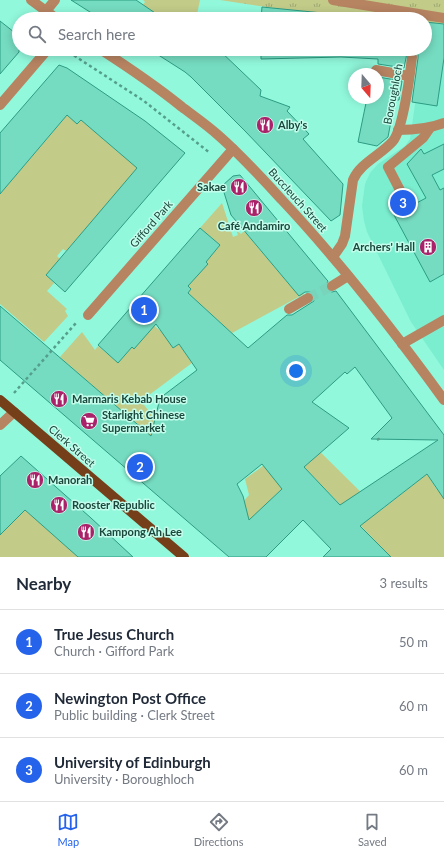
<!DOCTYPE html>
<meta charset="utf-8">
<style>
:root{--surface:#fff;--page:#f2f2f3;--text:#1f2937;--muted:#747a83;--line:#e0e1e3;--accent:#2563eb}
body{margin:0;font-family:Lato,sans-serif;background:var(--page);color:var(--text)}
.compass{position:absolute;left:348px;top:68px;width:36px;height:36px;border-radius:50%;background:var(--surface);box-shadow:0 2px 10px #0003;rotate:161deg}
.you{position:absolute;left:296px;top:371px;width:14px;height:14px;margin:-10px;border:3px solid #fff;border-radius:50%;background:#1a73e8;box-shadow:0 0 0 6px #1a73e833}
.badge{display:grid;place-items:center;width:26px;height:26px;border-radius:50%;background:var(--accent);color:#fff;font-size:13px;font-weight:700}
.pin{position:absolute;translate:-50% -50%;border:2px solid #fff;box-shadow:0 1px 4px #0006}
.list{margin:0;padding:0;list-style:none}
h2{display:flex;justify-content:space-between;align-items:center;height:52px;margin:0;padding:0 16px;font-size:17px}
h2 small{font-size:13px;font-weight:400;color:var(--muted)}
.list li{display:grid;grid-template-columns:26px 1fr auto;gap:12px;align-items:center;box-sizing:border-box;height:64px;padding:0 16px;border-top:1px solid var(--line)}
.list b{display:block;font-size:15px;white-space:nowrap}
.list p{margin:0;font-size:13px;white-space:nowrap;color:var(--muted)}
.list em{font-size:13px;font-style:normal;color:var(--muted)}
.icon{flex:none;width:22px;height:22px;fill:none;stroke:currentColor;stroke-width:2;stroke-linecap:round;stroke-linejoin:round}
.map{position:relative;flex:none;width:444px;height:557px;overflow:hidden}
.search{position:absolute;background:var(--surface);box-shadow:0 2px 10px #0003;left:12px;right:12px;top:12px;height:44px;display:flex;align-items:center;gap:10px;box-sizing:border-box;padding:0 14px;border-radius:22px;color:var(--muted);font-size:15px}
.sheet{height:244px;background:var(--surface)}
nav{display:flex;justify-content:space-around;align-items:center;box-sizing:border-box;height:56px;border-top:1px solid var(--line);background:var(--surface);font-size:11px;color:var(--muted)}
nav a{display:grid;justify-items:center;gap:2px}
nav .on{color:var(--accent)}
.map>svg:first-child{display:block}
.built{fill:#7beed0}
.grass{fill:url(#grass-tufts)}
.garden{fill:#c3cb89}
.building{fill:#75dcc1;stroke:#2d9c83;fill-rule:evenodd}
.lines{fill:none;stroke-linecap:round;stroke-linejoin:round}
.minor-tunnel{stroke:#79d4bc;stroke-width:10;stroke-dasharray:10 5;stroke-linecap:butt}
.path{stroke:#559e8b;stroke-width:2.5;stroke-dasharray:3 3;stroke-linecap:butt}
.minor{stroke:#b78462;stroke-width:10}
.major{stroke:#754019;stroke-width:10}
.labels{text-anchor:middle;stroke-width:3;stroke-linejoin:round;paint-order:stroke}
.street-label{font-size:11px;fill:#1a463b;stroke:#c3fdeb}
.poi-label{font-size:11px;font-weight:bold;fill:#1a463b;stroke:#c3fdeb;text-anchor:start}
</style>
<div class="map">
<svg width="444" height="557" viewBox="0 0 444 557">
<defs>
<pattern id="grass-tufts" width="24" height="20" patternUnits="userSpaceOnUse"><rect width="24" height="20" fill="#c3cb89"/><path d="M3 7l-1-3M5 7V3M7 7l1-3M15 17l-1-3M17 17v-4M19 17l1-3" fill="none" stroke="#9ea771"/></pattern>
</defs>
<rect width="100%" height="100%" fill="#91f8dc"/>
<polygon class="built" points="444,44 444,370 411,322 367,232 364,221 362,206 365,184 370,173 378,164 405,146 410,139 423,49"/>
<path class="grass" d="M220 0H444V44L425 41V19C357 19 288 11 220 0Z"/>
<g class="garden">
<polygon points="143,0 200,0 196,19 164,19 143,5 145,2"/>
<polygon points="61,109 77,124 81,120 119,153 151,161 136,170 66,251 63,249 57,256 60,259 46,275 54,283 47,291 67,309 65,311 68,316 44,342 0,304 0,194 64,119"/>
<polygon points="222,203 233,237 238,235 236,230 241,234 244,231 292,288 296,285 304,294 232,333 188,293 191,289 186,284 208,264 206,262 220,245 200,228"/>
<polygon points="152,324 163,333 173,348 179,344 192,363 141,401 172,441 165,449 60,357 82,332 95,350 98,346 118,363 132,347 134,349"/>
<polygon points="300,432 380,511 427,474 437,490 444,494 444,557 391,557 304,467 261,509 250,525 234,512 249,495 245,479 271,460"/>
<polygon points="23,508 78,557 0,557 0,535 13,522"/>
</g>
<g class="building">
<polygon points="71,0 136,0 164,19 101,19"/>
<polygon points="262,7 343,15 387,19 261,19"/>
<polygon points="0,21 19,36 19,52 0,74"/>
<polygon points="425,22 444,24 444,58 437,106 412,102 418,58 418,54 413,51 410,51 407,53 404,68 378,64 378,59 341,57 261,59 261,49 425,49"/>
<polygon points="149,49 218,49 261,90 260,96 290,107 287,111 309,134 303,139 343,184 340,215 331,221 245,131 191,77 185,72"/>
<polygon points="59,65 67,68 145,121 185,153 65,292 46,275 137,168 81,120 77,124 67,115 0,194 0,133"/>
<polygon points="378,77 402,81 399,100 395,100 388,137 377,146 358,142 367,98 378,98"/>
<polygon points="444,144 444,169 432,175 440,190 444,188 444,274 430,282 394,215 426,198 407,164 421,149 424,154"/>
<path d="M240 175 327 280 328 281 326 286 327 290 332 292 336 291 444 435V499L427 474 360 526 391 557H323L331 549 303 520 266 557H229L0 360V306L151 436 160 398 197 370 179 344 173 348 156 324 134 349 132 347 118 363 98 345 200 228 220 245 206 262 208 264 188 286 191 289 188 293 248 348 287 315H292L314 301V295L311 292H305L299 296 231 215 222 186 233 176ZM355 367 392 418 371 439 438 440 340 505 304 467 349 428 312 402 345 372 347 374ZM262 464 282 489 249 520 243 496 237 484Z"/>
<polygon points="21,456 91,518 133,557 78,557 25,510 0,535 0,476"/>
</g>
<g class="lines">
<polyline class="minor-tunnel" points="308,298 332,286"/>
<g class="path">
<polyline points="64,49 144,101 210,153"/>
<polyline points="14,393 76,323"/>
<polyline points="377,440 382,437"/>
</g>
<g class="minor">
<polyline points="31,0 57,19"/>
<polyline points="333,0 444,18"/>
<polyline points="46,11 55,0"/>
<path d="M100 49C128 67 156 86 182 107 194 116 207 125 218 135 241 155 261 177 282 200 340 262 394 331 444 400"/>
<polyline points="376,70 409,76"/>
<polyline points="0,105 48,49"/>
<path d="M398 130C414 130 429 129 444 123"/>
<polyline points="403,196 388,167 423,138 430,128"/>
<path d="M333 257 342 244 345 236 353 180C360 163 381 155 393 141 403 129 410 75 412 57"/>
<polyline points="332,286 348,276"/>
<polyline points="289,309 308,298"/>
<polyline points="88,315 233,149"/>
<polyline points="402,344 444,320"/>
<polyline points="0,425 14,412"/>
</g>
<polyline class="major" points="0,400 184,557"/>
</g>
<defs>
<symbol id="restaurant-disc" viewBox="-11 -11 22 22"><circle r="9.5" fill="#aa236a" stroke="#c3fdeb"/><path d="M-5-6h1v4h1v-4h1v4h1v-4h1v5L-1.5 .5V6h-2V.5L-5-1ZM5-6V6H3V1.5H1.5Q1.5-4 5-6Z" fill="#fff"/></symbol>
<symbol id="building-disc" viewBox="-11 -11 22 22"><circle r="9.5" fill="#aa236a" stroke="#c3fdeb"/><path d="M-4-6H4V6H1V3H-1V6H-4ZM-2.5-4.3h1.7v1.8h-1.7ZM.8-4.3h1.7v1.8H.8ZM-2.5-1h1.7V.8h-1.7ZM.8-1h1.7V.8H.8Z" fill="#fff"/></symbol>
<symbol id="supermarket-disc" viewBox="-11 -11 22 22"><circle r="9.5" fill="#aa236a" stroke="#c3fdeb"/><path d="M-6-5.5h2.5l.6 2H6L4.5 2H-2.5L-4.4-4H-6ZM-1.5 3.2a1.3 1.3 0 1 0 .1 0ZM3 3.2a1.3 1.3 0 1 0 .1 0Z" fill="#fff"/></symbol>
</defs>
<g fill-rule="evenodd">
<use href="#restaurant-disc" x="255" y="115" width="20" height="20"/>
<use href="#restaurant-disc" x="229" y="177" width="20" height="20"/>
<use href="#restaurant-disc" x="244" y="198" width="20" height="20"/>
<use href="#building-disc" x="418" y="237" width="20" height="20"/>
<use href="#restaurant-disc" x="49" y="389" width="20" height="20"/>
<use href="#supermarket-disc" x="79" y="411" width="20" height="20"/>
<use href="#restaurant-disc" x="25" y="470" width="20" height="20"/>
<use href="#restaurant-disc" x="49" y="495" width="20" height="20"/>
<use href="#restaurant-disc" x="76" y="522" width="20" height="20"/>
</g>
<g class="labels">
<g class="street-label">
<text transform="translate(393 94) rotate(-79)" y="4">Boroughloch</text>
<text transform="translate(298 200) rotate(48)" y="4">Buccleuch Street</text>
<text transform="translate(151 224) rotate(-49)" y="4">Gifford Park</text>
<text transform="translate(72 446) rotate(41)" y="4">Clerk Street</text>
</g>
<g class="poi-label">
<text x="278" y="129">Alby's</text>
<text x="226" y="191" text-anchor="end">Sakae</text>
<text x="254" y="230" text-anchor="middle">Café Andamiro</text>
<text x="415" y="251" text-anchor="end">Archers' Hall</text>
<text x="72" y="403">Marmaris Kebab House</text>
<text x="102" y="419">Starlight Chinese<tspan x="102" dy="13">Supermarket</tspan></text>
<text x="48" y="484">Manorah</text>
<text x="72" y="509">Rooster Republic</text>
<text x="99" y="536">Kampong Ah Lee</text>
</g>
</g>
</svg>
<svg class="compass" viewBox="-18 -18 36 36"><path d="M0-13l5 13h-10z" fill="#e53935"/><path d="M0 13l5-13h-10z" fill="#747a83"/></svg>
<div class="you"></div>
<div class="pin badge" style="left:144px;top:310px">1</div>
<div class="pin badge" style="left:140px;top:467px">2</div>
<div class="pin badge" style="left:403px;top:203px">3</div>
<div class="search"><svg class="icon" aria-label="search" viewBox="0 0 24 24"><circle cx="10" cy="10" r="6"/><path d="M15 15l6 6"/></svg>Search here</div>
</div>
<section class="sheet">
<h2>Nearby<small>3 results</small></h2>
<ul class="list">
<li><span class="badge">1</span><div><b>True Jesus Church</b><p>Church · Gifford Park</p></div><em>50 m</em></li>
<li><span class="badge">2</span><div><b>Newington Post Office</b><p>Public building · Clerk Street</p></div><em>60 m</em></li>
<li><span class="badge">3</span><div><b>University of Edinburgh</b><p>University · Boroughloch</p></div><em>60 m</em></li>
</ul>
</section>
<nav>
<a class="on"><svg class="icon" aria-label="map" viewBox="0 0 24 24"><path d="M3 6l6-2 6 2 6-2v14l-6 2-6-2-6 2zM9 4v14M15 6v14"/></svg>Map</a>
<a><svg class="icon" aria-label="directions" viewBox="0 0 24 24"><path d="M12 3l9 9-9 9-9-9zM9 14v-3h6M13 9l2 2-2 2"/></svg>Directions</a>
<a><svg class="icon" aria-label="saved" viewBox="0 0 24 24"><path d="M7 4h10v16l-5-4-5 4z"/></svg>Saved</a>
</nav>
